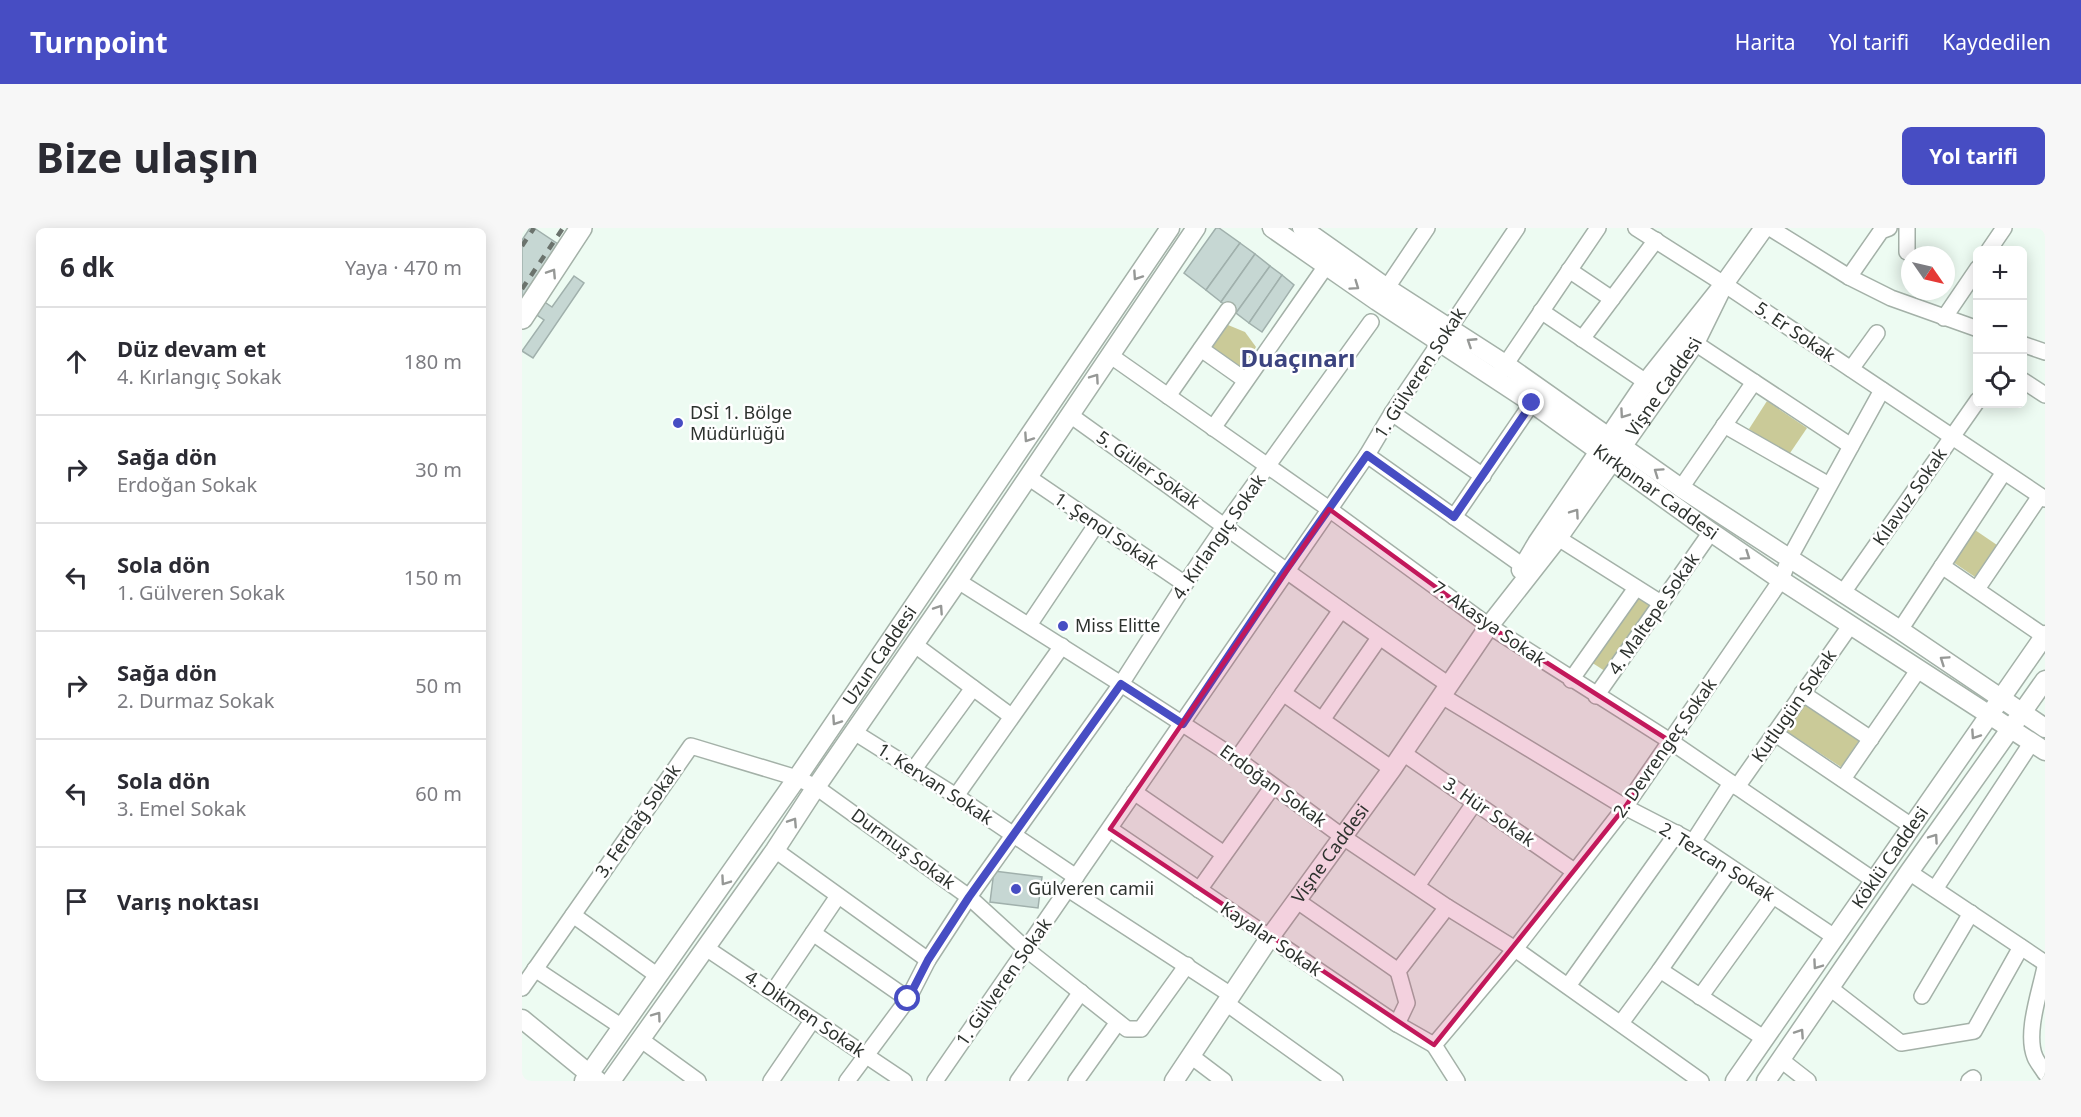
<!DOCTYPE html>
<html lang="tr">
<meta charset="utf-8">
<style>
:root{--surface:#fff;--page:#f7f7f7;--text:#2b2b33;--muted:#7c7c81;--line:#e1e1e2;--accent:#474dc3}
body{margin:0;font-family:"Noto Sans",sans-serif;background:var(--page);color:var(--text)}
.controls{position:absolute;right:18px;top:18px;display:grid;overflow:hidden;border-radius:9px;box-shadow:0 3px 15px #0003}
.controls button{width:54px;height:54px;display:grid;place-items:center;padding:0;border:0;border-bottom:2px solid var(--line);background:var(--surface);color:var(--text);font:30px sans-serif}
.compass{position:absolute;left:1379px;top:18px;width:54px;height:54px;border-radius:50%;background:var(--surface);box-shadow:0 3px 15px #0003;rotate:124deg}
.stop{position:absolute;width:18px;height:18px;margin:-14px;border:4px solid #474dc3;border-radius:50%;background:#fff}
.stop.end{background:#474dc3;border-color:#fff;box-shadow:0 2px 6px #0008}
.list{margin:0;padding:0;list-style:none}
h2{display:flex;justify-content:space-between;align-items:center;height:78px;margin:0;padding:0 24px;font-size:26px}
h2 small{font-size:20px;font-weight:400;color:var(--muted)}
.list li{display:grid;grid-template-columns:39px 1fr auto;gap:18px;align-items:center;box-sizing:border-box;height:108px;padding:0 24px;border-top:2px solid var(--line)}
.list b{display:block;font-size:22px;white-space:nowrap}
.list p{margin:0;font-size:20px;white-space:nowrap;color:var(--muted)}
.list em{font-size:20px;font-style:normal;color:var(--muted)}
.icon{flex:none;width:33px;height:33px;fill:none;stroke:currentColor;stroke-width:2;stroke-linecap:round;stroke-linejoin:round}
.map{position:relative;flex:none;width:1523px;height:853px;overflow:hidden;border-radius:9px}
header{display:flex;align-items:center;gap:36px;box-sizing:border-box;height:84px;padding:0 30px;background:var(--accent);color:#fff}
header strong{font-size:28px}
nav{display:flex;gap:33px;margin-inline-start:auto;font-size:21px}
.intro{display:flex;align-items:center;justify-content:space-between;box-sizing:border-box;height:144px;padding:0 36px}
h1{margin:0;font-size:42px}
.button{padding:15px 27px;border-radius:9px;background:var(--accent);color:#fff;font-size:21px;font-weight:700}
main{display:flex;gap:36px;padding:0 36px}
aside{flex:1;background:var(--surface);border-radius:9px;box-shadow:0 3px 15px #0003}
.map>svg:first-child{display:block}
.green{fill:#caca98}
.building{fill:#c6d7d3;stroke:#a0b0ac;stroke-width:1.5}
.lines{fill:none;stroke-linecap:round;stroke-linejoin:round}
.minor-casing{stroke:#a4b1a8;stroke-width:18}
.major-casing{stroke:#a4b1a8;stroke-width:21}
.highway-casing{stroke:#a4b1a8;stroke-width:24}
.minor{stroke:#fff;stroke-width:15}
.major{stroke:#fff;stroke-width:18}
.highway{stroke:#fff;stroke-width:21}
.rail{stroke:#6b736d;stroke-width:4.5;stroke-dasharray:8 8;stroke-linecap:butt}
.oneway{stroke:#969896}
.route{stroke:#474dc3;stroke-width:8}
.marked{fill:#c2185b;fill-opacity:0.2;stroke:#c2185b;stroke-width:4.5;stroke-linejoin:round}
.poi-dot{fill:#474dc3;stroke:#fff;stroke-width:2}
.labels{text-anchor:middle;stroke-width:5;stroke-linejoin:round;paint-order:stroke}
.street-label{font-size:18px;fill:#2d322e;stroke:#fff}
.poi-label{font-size:18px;fill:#2d322e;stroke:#fff;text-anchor:start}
.district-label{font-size:24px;font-weight:bold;fill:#3b437f;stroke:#fff}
</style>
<header>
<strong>Turnpoint</strong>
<nav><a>Harita</a><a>Yol tarifi</a><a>Kaydedilen</a></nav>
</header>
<div class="intro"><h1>Bize ulaşın</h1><a class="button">Yol tarifi</a></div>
<main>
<aside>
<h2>6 dk<small>Yaya · 470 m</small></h2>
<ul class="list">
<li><svg class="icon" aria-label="ahead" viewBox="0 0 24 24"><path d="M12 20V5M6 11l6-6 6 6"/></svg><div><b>Düz devam et</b><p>4. Kırlangıç Sokak</p></div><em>180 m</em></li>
<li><svg class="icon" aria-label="right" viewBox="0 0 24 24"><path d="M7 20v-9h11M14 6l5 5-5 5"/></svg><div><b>Sağa dön</b><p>Erdoğan Sokak</p></div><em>30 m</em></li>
<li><svg class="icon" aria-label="left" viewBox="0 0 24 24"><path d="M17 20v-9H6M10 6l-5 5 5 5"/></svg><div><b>Sola dön</b><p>1. Gülveren Sokak</p></div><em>150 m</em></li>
<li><svg class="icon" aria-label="right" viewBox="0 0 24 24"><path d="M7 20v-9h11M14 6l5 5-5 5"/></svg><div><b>Sağa dön</b><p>2. Durmaz Sokak</p></div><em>50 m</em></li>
<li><svg class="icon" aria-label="left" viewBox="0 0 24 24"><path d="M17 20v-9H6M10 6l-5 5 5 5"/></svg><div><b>Sola dön</b><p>3. Emel Sokak</p></div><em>60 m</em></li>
<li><svg class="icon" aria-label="arrive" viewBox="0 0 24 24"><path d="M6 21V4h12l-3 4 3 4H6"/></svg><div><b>Varış noktası</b></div></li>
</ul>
</aside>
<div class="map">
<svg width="1523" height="853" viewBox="0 0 1523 853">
<rect width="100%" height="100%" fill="#edfbf2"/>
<g class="green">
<polygon points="706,97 723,104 734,119 721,140 690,120"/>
<polygon points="1245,173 1285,200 1266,228 1227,201"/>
<polygon points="1453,302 1475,317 1453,349 1431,334"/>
<polygon points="1116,366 1133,377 1086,445 1069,434"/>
<polygon points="1283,475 1338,511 1319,539 1264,503"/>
</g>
<g class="building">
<polygon points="8,0 12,0 36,16 5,62 30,79 52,48 62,55 11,130 0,123 22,92 0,77 0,12"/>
<polygon points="694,0 697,0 718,15 684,62 662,45"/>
<polygon points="718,15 733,26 699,74 684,62"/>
<polygon points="733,26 748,38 714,85 699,74"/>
<polygon points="748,38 760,47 727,95 714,85"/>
<polygon points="760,47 772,57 740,104 727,95"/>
<polygon points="472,643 520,649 516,680 468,674"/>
</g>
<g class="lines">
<defs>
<g id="minor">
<polyline points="1114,0 1202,56 1523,271"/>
<polyline points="1248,0 1327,49 1369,70 1456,101"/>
<polyline points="1385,0 1385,24"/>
<polyline points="1467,22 1482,0"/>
<polyline points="1047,42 1090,71"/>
<polyline points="1327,49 1359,3 1367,0"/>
<polyline points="858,70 905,0"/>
<polyline points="1019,83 1124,154"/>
<polyline points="1422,90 1456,40"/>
<polyline points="1060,111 1134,12"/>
<polyline points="1173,115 1329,218"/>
<polyline points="1500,116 1523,124"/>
<polyline points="679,121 723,152"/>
<polyline points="589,128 807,281 967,398 1148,513 1353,653"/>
<polyline points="1329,141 1355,105"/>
<polyline points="977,146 1076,0"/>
<polyline points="1500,152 1523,167"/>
<polyline points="646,168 706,82"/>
<polyline points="870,185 961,248"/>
<path d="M548 187C674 277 799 370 927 457"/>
<polyline points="1202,197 1307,257"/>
<polyline points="691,200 804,38"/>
<polyline points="845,227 1001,338"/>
<polyline points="506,249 663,356"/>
<polyline points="1159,260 1232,154"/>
<polyline points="932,289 1010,175"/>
<polyline points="1036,310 1139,375"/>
<polyline points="1420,338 1522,408"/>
<polyline points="436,353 599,456 715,531 821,609 925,679 993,721 1179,853"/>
<polyline points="1455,361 1518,268"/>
<polyline points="1320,366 1456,172"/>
<polyline points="507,397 574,297"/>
<polyline points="1378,402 1482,244"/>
<polyline points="393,417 489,488"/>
<polyline points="1049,452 1114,360"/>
<polyline points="761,465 870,541"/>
<polyline points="1280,465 1349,511"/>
<polyline points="920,468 1103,579 1171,614 1314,710"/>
<polyline points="1074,468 1189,304"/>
<polyline points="800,492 857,410"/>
<polyline points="332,504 434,568 554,649"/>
<polyline points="1252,505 1391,599"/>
<polyline points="881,525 1052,643"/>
<polyline points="715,531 819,382"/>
<polyline points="392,541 451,460"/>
<polyline points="1321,551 1397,441"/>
<polyline points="1215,559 1328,398"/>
<polyline points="612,564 702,626"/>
<polyline points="434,568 540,418"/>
<polyline points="588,601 875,796 912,817"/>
<polyline points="1171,614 1209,555"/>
<polyline points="253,622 406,732"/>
<polyline points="1387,644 1523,735"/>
<polyline points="895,658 953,574"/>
<polyline points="546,661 709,767"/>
<polyline points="1413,661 1510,514"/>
<polyline points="677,662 751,558"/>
<polyline points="774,672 876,743"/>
<polyline points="51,687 136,748"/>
<polyline points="291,705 386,771"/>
<polyline points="184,720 382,853"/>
<path d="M1523 739C1518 764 1503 805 1513 829 1515 834 1520 840 1523 845"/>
<polyline points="13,741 100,799"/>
<polyline points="1138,742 1243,811"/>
<polyline points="1046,758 1155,605"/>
<polyline points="0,760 169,518 275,550 294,559 447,669 504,721 605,801 619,801 665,737"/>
<polyline points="1308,760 1379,815 1452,803 1499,719"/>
<polyline points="251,764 316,668"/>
<polyline points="1400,768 1449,685"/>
<polyline points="1178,769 1250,669"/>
<polyline points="704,775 813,853"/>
<polyline points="1099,795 1138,742 1209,640"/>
<polyline points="875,796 885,775 876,743 925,679"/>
<polyline points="118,811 176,853"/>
<polyline points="669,828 702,853"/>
<polyline points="1259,832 1286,853"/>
<polyline points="249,853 290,793"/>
<polyline points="325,853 386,771 406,732 447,669 599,456 663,356 703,297 849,94"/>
<polyline points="413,853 845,227 870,185 995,0"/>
<polyline points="496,853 559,764"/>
<polyline points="554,853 596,794"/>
<polyline points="935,853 912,817 993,721 1103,579 1259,352 1267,331 1360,162"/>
<polyline points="1447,853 1451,850"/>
</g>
<g id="major">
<path id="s1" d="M750 0 855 73 1010 175 1189 304 1259 352 1523 523"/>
<polyline points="780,0 865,60 983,136 1159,260 1378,402 1523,500"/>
<polyline points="999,342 1015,315 1124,154 1202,56 1242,0"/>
<polyline points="0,791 76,853"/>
<path id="s2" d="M62 853 275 550 648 0"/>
<polyline points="89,853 253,622 294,559 436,353 674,0"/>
<path id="s3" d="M652 853 748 709 870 541 967 398 1036 310 1173 115 1202 56"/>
<path id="s4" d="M1213 853 1523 407"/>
<polyline points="1244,853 1387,644 1523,452"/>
</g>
<polyline id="highway" points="0,90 59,0"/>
</defs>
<use href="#minor" class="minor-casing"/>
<use href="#major" class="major-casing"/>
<use href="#highway" class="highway-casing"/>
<use href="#minor" class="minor"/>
<use href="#major" class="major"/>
<use href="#highway" class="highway"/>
<g class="rail">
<polyline points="0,18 12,0"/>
<polyline points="0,61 41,0"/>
</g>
</g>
<defs><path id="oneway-chevron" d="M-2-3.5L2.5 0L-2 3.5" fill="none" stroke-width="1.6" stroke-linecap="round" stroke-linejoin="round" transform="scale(1.5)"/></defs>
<g class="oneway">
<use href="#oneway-chevron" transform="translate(30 45) rotate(-57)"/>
<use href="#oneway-chevron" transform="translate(615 48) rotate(124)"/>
<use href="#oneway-chevron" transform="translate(833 58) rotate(35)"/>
<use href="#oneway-chevron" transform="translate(949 114) rotate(-147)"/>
<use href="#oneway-chevron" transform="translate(573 150) rotate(-55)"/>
<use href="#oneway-chevron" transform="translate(1102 186) rotate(125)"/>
<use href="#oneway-chevron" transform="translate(506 210) rotate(124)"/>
<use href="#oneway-chevron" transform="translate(1136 244) rotate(-145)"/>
<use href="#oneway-chevron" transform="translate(1053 285) rotate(-55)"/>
<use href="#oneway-chevron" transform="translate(1224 328) rotate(34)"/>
<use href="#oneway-chevron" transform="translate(417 381) rotate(-56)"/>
<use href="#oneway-chevron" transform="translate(1422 432) rotate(-146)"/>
<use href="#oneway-chevron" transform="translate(314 493) rotate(124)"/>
<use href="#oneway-chevron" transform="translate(1453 507) rotate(124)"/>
<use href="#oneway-chevron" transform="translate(271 594) rotate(-57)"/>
<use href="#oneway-chevron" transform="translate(1412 610) rotate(-55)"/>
<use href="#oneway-chevron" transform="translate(203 653) rotate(125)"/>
<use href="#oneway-chevron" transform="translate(1295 737) rotate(125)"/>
<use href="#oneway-chevron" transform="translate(135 788) rotate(-54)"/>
<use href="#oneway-chevron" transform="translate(1278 805) rotate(-56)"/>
</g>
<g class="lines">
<polyline class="route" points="386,771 406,732 447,669 599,456 661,496 763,343 845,227 932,289 1010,175"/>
</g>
<path class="marked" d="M807 281 967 398 1148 513 1103 579 912 817 588 601Z"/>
<g class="poi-dot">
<circle cx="156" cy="195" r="6"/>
<circle cx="541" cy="398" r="6"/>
<circle cx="494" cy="661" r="6"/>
</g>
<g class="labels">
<g class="street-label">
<text transform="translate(1273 104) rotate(34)" y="6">5. Er Sokak</text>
<text transform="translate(898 145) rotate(-57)" y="6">1. Gülveren Sokak</text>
<text dy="6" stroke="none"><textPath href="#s3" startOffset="850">Vişne Caddesi</textPath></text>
<text transform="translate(626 242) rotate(35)" y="6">5. Güler Sokak</text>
<text dy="6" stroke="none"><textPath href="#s1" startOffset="466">Kırkpınar Caddesi</textPath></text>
<text transform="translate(1388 269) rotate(-55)" y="6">Kılavuz Sokak</text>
<text transform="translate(584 303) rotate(34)" y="6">1. Şenol Sokak</text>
<text transform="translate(697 309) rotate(-55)" y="6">4. Kırlangıç Sokak</text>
<text transform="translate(1132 386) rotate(-55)" y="6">4. Maltepe Sokak</text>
<text transform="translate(967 396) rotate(35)" y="6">7. Akasya Sokak</text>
<text dy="6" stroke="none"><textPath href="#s2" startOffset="518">Uzun Caddesi</textPath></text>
<text transform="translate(1272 478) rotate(-55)" y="6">Kutlugün Sokak</text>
<text transform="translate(1143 520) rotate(-55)" y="6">2. Devrengeç Sokak</text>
<text transform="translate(413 556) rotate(33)" y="6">1. Kervan Sokak</text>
<text transform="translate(751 558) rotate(36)" y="6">Erdoğan Sokak</text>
<text transform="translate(967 584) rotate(35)" y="6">3. Hür Sokak</text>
<text transform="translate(116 593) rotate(-55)" y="6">3. Ferdağ Sokak</text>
<text transform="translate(381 621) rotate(36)" y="6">Durmuş Sokak</text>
<text dy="6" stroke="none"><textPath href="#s3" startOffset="276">Vişne Caddesi</textPath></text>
<text dy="6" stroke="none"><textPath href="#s4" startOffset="272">Köklü Caddesi</textPath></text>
<text transform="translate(1195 634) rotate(32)" y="6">2. Tezcan Sokak</text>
<text transform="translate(749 711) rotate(34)" y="6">Kayalar Sokak</text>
<text transform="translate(482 754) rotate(-55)" y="6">1. Gülveren Sokak</text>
<text transform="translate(283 786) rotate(34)" y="6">4. Dikmen Sokak</text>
</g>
<g class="poi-label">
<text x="168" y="191">DSİ 1. Bölge<tspan x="168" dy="21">Müdürlüğü</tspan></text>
<text x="553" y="404">Miss Elitte</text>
<text x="506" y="667">Gülveren camii</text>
</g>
<g class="district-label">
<text x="776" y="139">Duaçınarı</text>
</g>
</g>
</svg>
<div class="controls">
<button>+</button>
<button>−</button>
<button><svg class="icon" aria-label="locate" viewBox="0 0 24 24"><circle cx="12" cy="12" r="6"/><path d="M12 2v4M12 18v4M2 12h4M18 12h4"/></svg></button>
</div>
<svg class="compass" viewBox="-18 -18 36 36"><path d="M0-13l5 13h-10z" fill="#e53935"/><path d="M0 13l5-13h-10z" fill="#7c7c81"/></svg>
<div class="stop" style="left:386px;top:771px"></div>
<div class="stop end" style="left:1010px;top:175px"></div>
</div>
</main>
